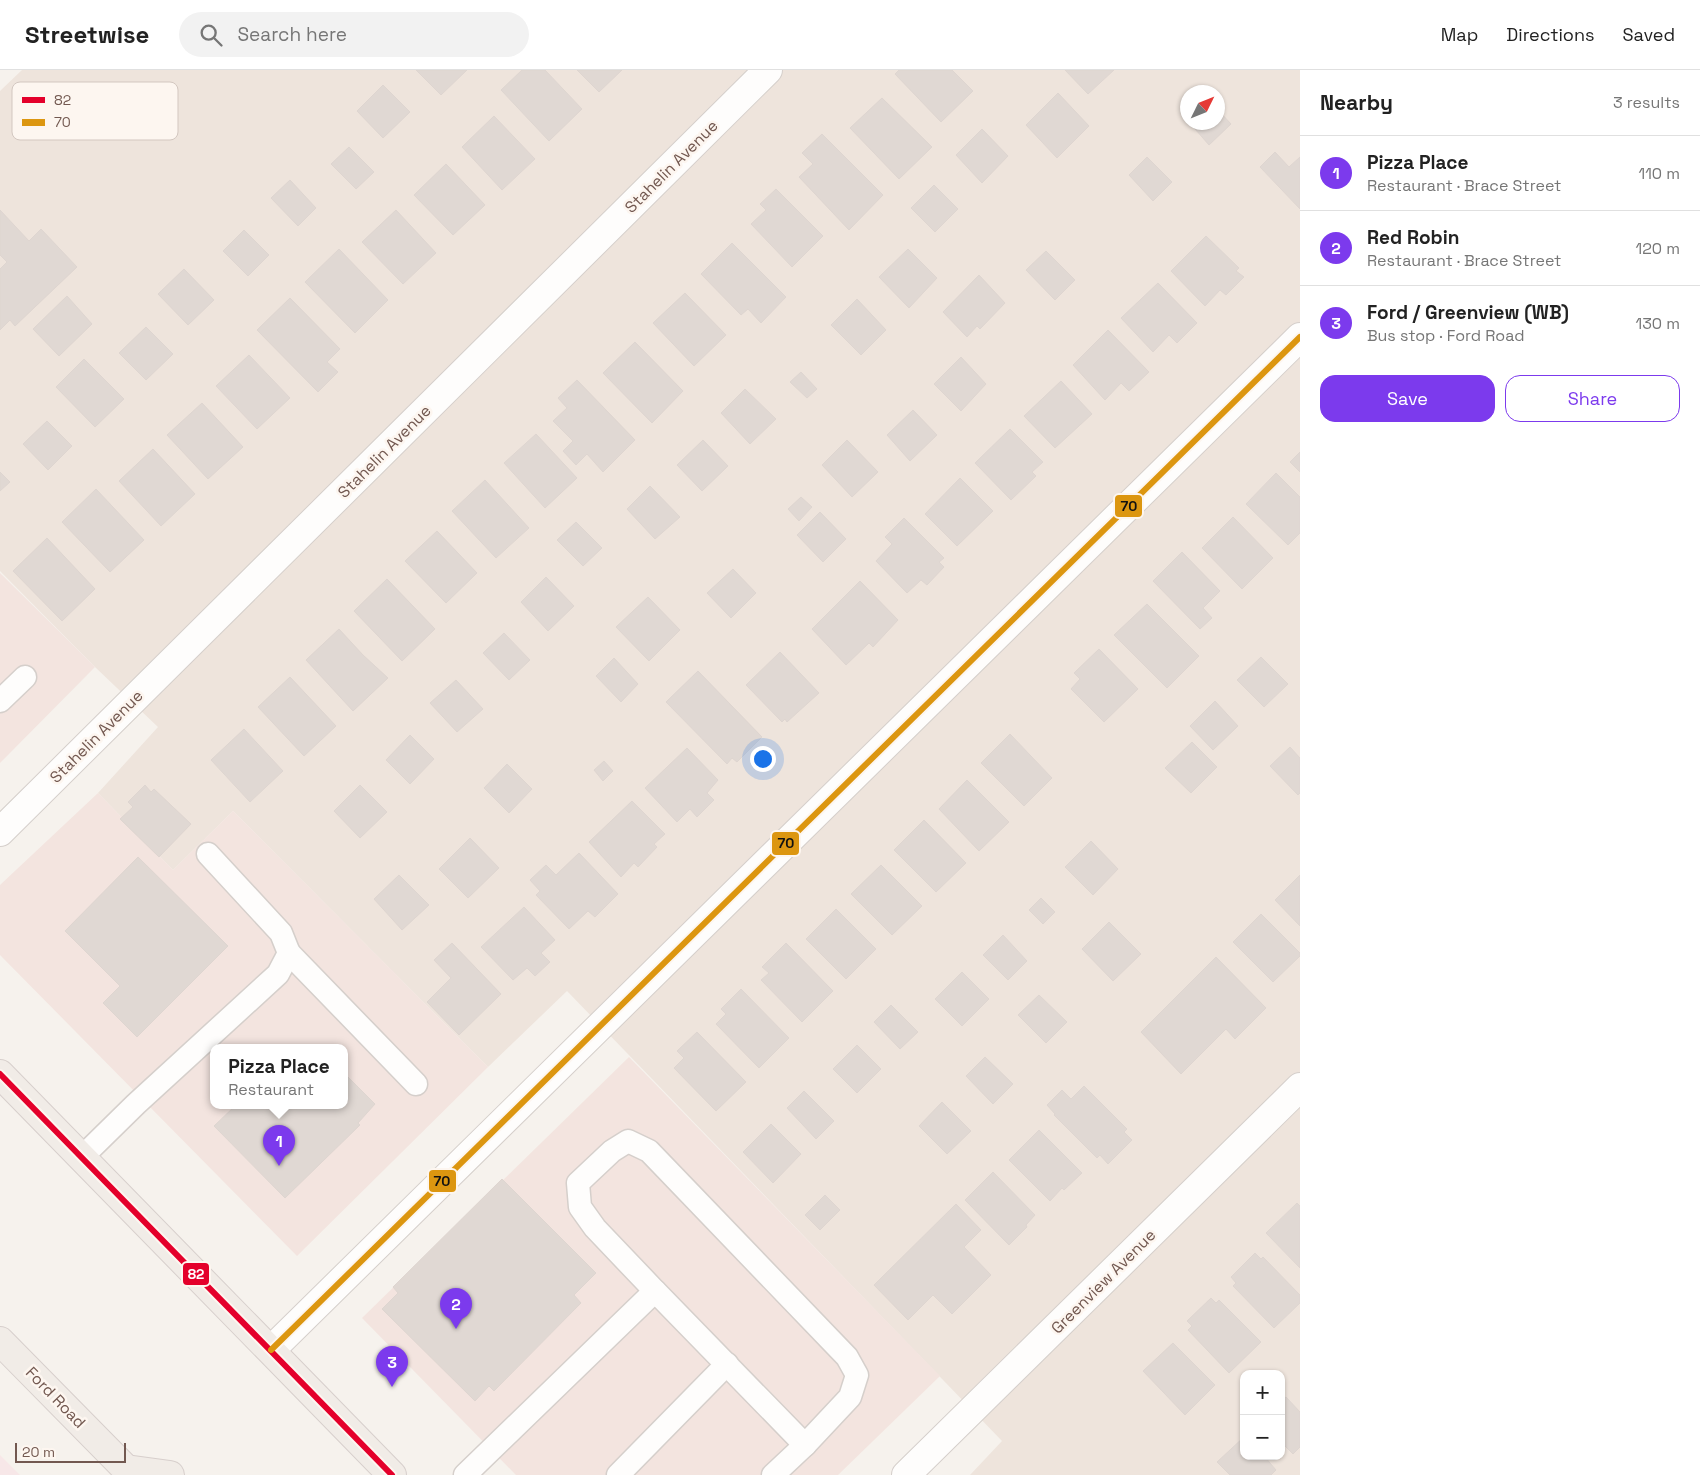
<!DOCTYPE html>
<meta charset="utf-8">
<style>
:root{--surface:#fff;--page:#f2f2f2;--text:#222;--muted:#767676;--line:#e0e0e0;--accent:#7c3aed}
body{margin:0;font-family:"Space Grotesk",sans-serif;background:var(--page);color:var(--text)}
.controls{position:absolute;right:15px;bottom:15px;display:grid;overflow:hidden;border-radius:10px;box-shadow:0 1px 4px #0004}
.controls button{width:45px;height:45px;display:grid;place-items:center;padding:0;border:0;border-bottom:1px solid var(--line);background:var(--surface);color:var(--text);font:25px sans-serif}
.compass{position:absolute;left:1180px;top:15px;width:45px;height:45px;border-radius:50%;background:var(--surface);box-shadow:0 1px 4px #0004;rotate:47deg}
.scale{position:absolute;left:15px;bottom:12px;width:111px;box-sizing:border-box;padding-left:5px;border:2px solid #725850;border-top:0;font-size:14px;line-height:18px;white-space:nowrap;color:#725850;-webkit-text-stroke:4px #fdf6f0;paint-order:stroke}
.you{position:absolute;left:762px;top:688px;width:18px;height:18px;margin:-12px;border:4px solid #fff;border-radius:50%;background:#1a73e8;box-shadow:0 0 0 8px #1a73e833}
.badge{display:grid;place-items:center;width:32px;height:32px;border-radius:50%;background:var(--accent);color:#fff;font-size:16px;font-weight:700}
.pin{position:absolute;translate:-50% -41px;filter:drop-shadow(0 1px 2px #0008)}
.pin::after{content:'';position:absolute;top:26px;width:18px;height:15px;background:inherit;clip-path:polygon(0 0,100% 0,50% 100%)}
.popup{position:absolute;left:210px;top:974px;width:138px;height:65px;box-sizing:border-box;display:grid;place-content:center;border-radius:10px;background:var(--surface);filter:drop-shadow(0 1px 4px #0005);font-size:16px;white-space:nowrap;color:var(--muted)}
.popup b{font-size:19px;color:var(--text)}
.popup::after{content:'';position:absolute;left:50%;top:100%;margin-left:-10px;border:10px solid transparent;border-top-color:var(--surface)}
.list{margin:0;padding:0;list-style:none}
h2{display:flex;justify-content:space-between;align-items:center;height:65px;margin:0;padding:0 20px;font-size:21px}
h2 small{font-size:16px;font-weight:400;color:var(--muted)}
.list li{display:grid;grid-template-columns:32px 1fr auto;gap:15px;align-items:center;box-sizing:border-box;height:75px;padding:0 20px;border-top:1px solid var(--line)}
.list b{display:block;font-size:19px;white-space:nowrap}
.list p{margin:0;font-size:16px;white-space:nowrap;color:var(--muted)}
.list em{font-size:16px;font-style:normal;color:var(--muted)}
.actions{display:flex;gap:10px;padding:15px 20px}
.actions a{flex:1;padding:11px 0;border:1px solid var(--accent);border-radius:15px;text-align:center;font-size:18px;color:var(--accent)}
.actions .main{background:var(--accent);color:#fff}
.icon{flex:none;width:28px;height:28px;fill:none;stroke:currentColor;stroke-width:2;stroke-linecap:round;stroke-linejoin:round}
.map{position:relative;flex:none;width:1300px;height:1405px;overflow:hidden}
header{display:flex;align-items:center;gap:30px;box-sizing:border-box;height:70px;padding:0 25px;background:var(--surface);border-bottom:1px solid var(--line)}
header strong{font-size:24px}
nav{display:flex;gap:28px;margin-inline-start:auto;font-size:18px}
.search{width:350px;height:45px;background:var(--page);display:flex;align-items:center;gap:12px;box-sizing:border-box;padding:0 18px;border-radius:28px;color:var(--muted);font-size:19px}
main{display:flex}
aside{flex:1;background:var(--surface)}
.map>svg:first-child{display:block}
.residential{fill:#eee4dc;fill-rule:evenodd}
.commercial{fill:#f3e4df;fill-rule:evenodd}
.medical{fill:#f7e7e8}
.building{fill:#e0d8d3;stroke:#ded5d0}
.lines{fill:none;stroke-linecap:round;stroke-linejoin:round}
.lane-casing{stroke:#d5cfcb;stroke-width:25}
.street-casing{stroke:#d5cfcb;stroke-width:30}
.primary-casing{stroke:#d7cfcc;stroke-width:30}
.lane{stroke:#fefdfc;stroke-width:22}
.street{stroke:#fefdfc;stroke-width:28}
.primary{stroke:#f1ece7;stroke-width:28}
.bus-1-casing{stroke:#fdf6f0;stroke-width:10}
.bus-2-casing{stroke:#fdf6f0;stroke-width:10}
.bus-1{stroke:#e4002b;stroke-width:6}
.bus-2{stroke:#dc9610;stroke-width:6}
.labels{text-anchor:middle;stroke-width:5;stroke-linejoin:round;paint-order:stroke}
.street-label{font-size:16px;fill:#725850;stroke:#fdf6f0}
.key{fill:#fdf6f0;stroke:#d3c7c0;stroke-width:1}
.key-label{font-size:14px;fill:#725850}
.line-badge{stroke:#fdf6f0;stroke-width:2}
.badge-label{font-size:14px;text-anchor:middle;font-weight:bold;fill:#fff}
.pale-badge-label{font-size:14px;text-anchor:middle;font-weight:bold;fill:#111}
</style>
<header>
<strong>Streetwise</strong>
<div class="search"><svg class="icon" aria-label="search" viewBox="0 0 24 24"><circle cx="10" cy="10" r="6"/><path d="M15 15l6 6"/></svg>Search here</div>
<nav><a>Map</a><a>Directions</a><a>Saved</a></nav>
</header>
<main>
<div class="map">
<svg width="1300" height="1405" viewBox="0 0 1300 1405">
<rect width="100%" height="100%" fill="#f6f2ed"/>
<path class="residential" d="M22 0H1300V1405H970L1002 1371 567 921 488 997 233 741 173 800 98 723 158 657 95 597 0 501V21ZM1188 22H1218V52H1188ZM1244 1304H1281V1386H1244Z"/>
<g class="commercial">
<polygon points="0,503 95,597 0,693"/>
<path d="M98 723 173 800 233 741 488 997 297 1186 0 885V815ZM214 977H344V1035H214Z"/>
<polygon points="629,987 940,1306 838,1405 516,1405 362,1248"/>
</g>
<polygon class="medical" points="0,1385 20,1405 0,1405"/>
<g class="building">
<polygon points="416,0 467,0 441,25"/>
<polygon points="522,0 545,0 582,39 549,71 501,20"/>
<polygon points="577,0 622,0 599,22"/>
<polygon points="899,0 952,0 973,21 941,52 895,4"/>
<polygon points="1065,0 1114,0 1088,24"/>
<polygon points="383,15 410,42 383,68 357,41"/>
<polygon points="1058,23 1089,56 1057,88 1026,55"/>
<polygon points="882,28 932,77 899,109 850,58"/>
<polygon points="1218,40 1231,54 1209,75 1189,52 1218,52"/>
<polygon points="494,46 535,89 502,120 462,77"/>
<polygon points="982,59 1008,86 982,113 956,85"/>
<polygon points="822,64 883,125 849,160 799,107 813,94 802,83"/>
<polygon points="349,77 374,102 356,119 331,94"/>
<polygon points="1275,82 1289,97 1300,87 1300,139 1260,97"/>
<polygon points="1147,87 1172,112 1153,131 1129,105"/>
<polygon points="446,94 485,135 453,165 414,125"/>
<polygon points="290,110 316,138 298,156 271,128"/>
<polygon points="934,115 958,139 935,162 911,138"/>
<polygon points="776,119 823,166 792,197 751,154 766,140 760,134"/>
<polygon points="0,140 29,171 41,159 77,197 15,256 10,250 0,260 0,199 7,192 0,185"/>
<polygon points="396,140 436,183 403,214 362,172"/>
<polygon points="244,160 269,185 248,206 223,181"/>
<polygon points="1206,166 1239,198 1236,201 1244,207 1226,225 1220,220 1205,236 1171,201"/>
<polygon points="732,173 786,227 761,253 748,239 741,245 701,204"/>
<polygon points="339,179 388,230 355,263 305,212"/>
<polygon points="908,179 937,208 909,238 879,207"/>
<polygon points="1046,181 1075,210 1055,230 1026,200"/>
<polygon points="184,199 214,230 188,255 158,224"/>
<polygon points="979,205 1005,233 980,259 977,256 967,267 943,242"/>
<polygon points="1158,213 1197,253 1177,273 1169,265 1153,282 1121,248"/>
<polygon points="685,223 726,265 694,296 653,253"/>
<polygon points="67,226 92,254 59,286 33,259"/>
<polygon points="290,228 340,279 327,292 338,302 318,322 257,260"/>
<polygon points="857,229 886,260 861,285 831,255"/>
<polygon points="146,257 173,284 146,310 119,283"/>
<polygon points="1108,260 1149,302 1129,321 1121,313 1105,330 1073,295"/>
<polygon points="635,272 683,321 652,353 603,303"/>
<polygon points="249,285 290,328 257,359 216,316"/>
<polygon points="961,287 986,314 961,341 934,314"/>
<polygon points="84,289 124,329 95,357 56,317"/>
<polygon points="801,302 817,319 807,328 790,312"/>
<polygon points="577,310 635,370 603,402 587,384 576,395 563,381 573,371 553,351 567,338 558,328"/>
<polygon points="1061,311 1092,344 1055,378 1024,346"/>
<polygon points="745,319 776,349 750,374 721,343"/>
<polygon points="202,333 243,377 208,409 167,365"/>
<polygon points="913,340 937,365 910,391 887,365"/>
<polygon points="47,351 72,376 48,400 23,374"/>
<polygon points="1010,359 1043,392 1032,402 1036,406 1011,430 975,393"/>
<polygon points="536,364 577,408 545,438 504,393"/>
<polygon points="703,370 728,396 702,421 677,395"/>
<polygon points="847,370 878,402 852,427 822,395"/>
<polygon points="153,379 195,424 161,456 119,411"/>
<polygon points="1300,382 1300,402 1290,392"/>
<polygon points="0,402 10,412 0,421"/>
<polygon points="1276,403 1300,427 1300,463 1288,475 1246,434"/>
<polygon points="960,408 993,441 957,476 925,444"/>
<polygon points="485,410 529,458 496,488 452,441"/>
<polygon points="650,416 680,447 655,469 627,439"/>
<polygon points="96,419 144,470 110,502 62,452"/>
<polygon points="801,427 812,437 799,451 788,439"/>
<polygon points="820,442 846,469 823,492 797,465"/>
<polygon points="1233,447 1273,488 1242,519 1202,478"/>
<polygon points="904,448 944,488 939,492 944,497 927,515 921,510 907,523 876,491 892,474 885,467"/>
<polygon points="576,452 602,478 583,496 557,470"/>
<polygon points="437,461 477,503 446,533 405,491"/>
<polygon points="47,468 95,519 62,551 13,501"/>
<polygon points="1182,482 1220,521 1203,538 1212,548 1200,559 1153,511"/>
<polygon points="733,499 756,523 731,548 707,523"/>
<polygon points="546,507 574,536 548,561 521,532"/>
<polygon points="387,509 435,559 402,591 354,541"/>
<polygon points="860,511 898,550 873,577 869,573 846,595 812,559"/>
<polygon points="648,527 680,560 649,591 616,557"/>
<polygon points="1147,534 1199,586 1167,618 1114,565"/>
<polygon points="339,559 363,585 388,608 353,641 306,590"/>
<polygon points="504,563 530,590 509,610 483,583"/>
<polygon points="1099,579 1138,619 1104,652 1071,619 1080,609 1074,603"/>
<polygon points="780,582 819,623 787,652 785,649 782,652 746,615"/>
<polygon points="1261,587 1288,614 1264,637 1237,610"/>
<polygon points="614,588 638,614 621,632 596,606"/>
<polygon points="698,601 762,667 737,692 732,688 727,694 666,632"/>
<polygon points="290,607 336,656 304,686 258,637"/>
<polygon points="456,610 483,639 457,662 430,633"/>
<polygon points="1215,631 1238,656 1213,680 1190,656"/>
<polygon points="244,659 283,701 250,732 211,690"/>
<polygon points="1010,664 1052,708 1024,736 981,693"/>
<polygon points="410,665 434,689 410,714 386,690"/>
<polygon points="1192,672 1217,697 1191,723 1165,698"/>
<polygon points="1290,677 1300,688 1300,723 1298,725 1270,696"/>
<polygon points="687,678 718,710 707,723 714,730 697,747 690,739 677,752 645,718"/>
<polygon points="604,691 613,701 603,711 594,700"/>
<polygon points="507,694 532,719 509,743 484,718"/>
<polygon points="967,710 1009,752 979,781 939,739"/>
<polygon points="145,715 151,722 154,719 191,754 159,787 120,749 133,737 128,732"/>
<polygon points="360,715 387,742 360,768 334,741"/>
<polygon points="632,731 665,764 654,774 657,777 638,797 634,793 621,807 589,772"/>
<polygon points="924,750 966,793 936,822 894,780"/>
<polygon points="470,768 499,798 468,828 439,799"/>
<polygon points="1091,771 1118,799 1093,825 1065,797"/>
<polygon points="579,783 618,824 595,847 588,841 569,859 536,825 540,821 530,810 546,795 556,805"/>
<polygon points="138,787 228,876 137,967 103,933 120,916 65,861"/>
<polygon points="881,795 922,836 892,865 851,824"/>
<polygon points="399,805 429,835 402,860 374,829"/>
<polygon points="1300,805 1300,856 1275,830"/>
<polygon points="1041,828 1055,842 1043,854 1029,840"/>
<polygon points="524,837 555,870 541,883 550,892 535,906 527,898 513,910 481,877"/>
<polygon points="836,839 876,879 846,909 806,869"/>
<polygon points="1261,844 1300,883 1300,886 1273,912 1233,872"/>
<polygon points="1109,852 1141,884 1113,911 1082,879"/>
<polygon points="1003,865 1027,891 1008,910 983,885"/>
<polygon points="452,873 501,924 459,965 427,932 451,908 434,890"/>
<polygon points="786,873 833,921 802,952 761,910 769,903 762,897"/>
<polygon points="1216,887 1266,938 1235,969 1226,959 1181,1004 1141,962"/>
<polygon points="962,902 989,929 962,956 935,929"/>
<polygon points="741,919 789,968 759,998 716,954 726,944 721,939"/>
<polygon points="1039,925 1067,952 1046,973 1018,945"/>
<polygon points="891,935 918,962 900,979 874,952"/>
<polygon points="697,962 746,1012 716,1041 674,998 684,988 677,981"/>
<polygon points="857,975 881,999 857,1023 833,999"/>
<polygon points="985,987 1013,1014 993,1034 966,1006"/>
<polygon points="347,1006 375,1034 358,1053 360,1055 285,1128 214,1056 236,1035 344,1035 344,1009"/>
<polygon points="1084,1016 1127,1059 1124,1062 1132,1070 1108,1094 1100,1085 1097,1088 1054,1045 1055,1044 1047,1035 1062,1020 1071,1029"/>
<polygon points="804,1021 834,1051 816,1069 787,1038"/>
<polygon points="942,1032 971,1061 947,1084 919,1056"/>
<polygon points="771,1054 801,1084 773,1113 743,1082"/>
<polygon points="1039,1060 1082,1103 1064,1120 1062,1118 1050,1131 1009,1090"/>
<polygon points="993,1102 1035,1145 1026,1155 1027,1157 1009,1175 965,1130"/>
<polygon points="502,1109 596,1203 574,1225 581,1233 494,1321 489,1316 475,1331 382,1239 398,1223 393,1217"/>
<polygon points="825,1125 840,1140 820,1160 805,1145"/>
<polygon points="1297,1133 1300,1136 1300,1198 1266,1163"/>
<polygon points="956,1134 981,1160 964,1177 991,1205 952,1244 933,1225 908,1250 874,1215"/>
<polygon points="1255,1183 1261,1189 1263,1187 1300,1225 1300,1233 1274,1258 1233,1216 1236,1213 1231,1207"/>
<polygon points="1211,1228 1216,1233 1219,1230 1261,1272 1229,1303 1188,1260 1192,1256 1187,1251"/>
<polygon points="1173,1273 1215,1315 1185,1345 1143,1301"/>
<polygon points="1286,1327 1300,1342 1300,1377 1293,1384 1281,1372 1281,1331"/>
<polygon points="1244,1367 1244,1386 1264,1386 1276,1400 1271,1405 1230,1405 1217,1392"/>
</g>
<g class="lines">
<defs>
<g id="lane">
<polyline points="0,631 25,607"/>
<polyline points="289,883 416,1014"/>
<polyline points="82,1087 136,1034 278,904 289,883 281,863 208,784"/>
<polyline points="655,1221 595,1158 580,1137 578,1113 612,1081 628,1071 649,1081 847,1287 857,1305 850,1327 805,1375"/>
<polyline points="465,1405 655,1221 805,1375 773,1405"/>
<polyline points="618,1405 727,1294"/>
</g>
<g id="street">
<polyline points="0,762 768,0"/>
<polyline points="271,1280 1300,267"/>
<polyline points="906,1405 1300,1017"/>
</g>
<g id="primary">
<polyline points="0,1004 392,1405"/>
<polyline points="0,1271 132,1405"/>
<polyline points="126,1399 170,1405"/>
</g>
</defs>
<use href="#lane" class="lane-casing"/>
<use href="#street" class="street-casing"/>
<use href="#primary" class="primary-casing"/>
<use href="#lane" class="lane"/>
<use href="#street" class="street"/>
<use href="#primary" class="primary"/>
<defs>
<polyline id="bus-1" points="0,1004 392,1405"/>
<polyline id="bus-2" points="271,1280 1300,267"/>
</defs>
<use href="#bus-1" class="bus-1-casing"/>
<use href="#bus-2" class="bus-2-casing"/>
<use href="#bus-1" class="bus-1"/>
<use href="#bus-2" class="bus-2"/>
</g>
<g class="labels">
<g class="street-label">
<text transform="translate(671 96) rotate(-45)" y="6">Stahelin Avenue</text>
<text transform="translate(384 381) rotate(-45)" y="6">Stahelin Avenue</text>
<text transform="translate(96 666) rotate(-45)" y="6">Stahelin Avenue</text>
<text transform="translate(1103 1211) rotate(-45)" y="6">Greenview Avenue</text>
<text transform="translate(56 1327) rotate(46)" y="6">Ford Road</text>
</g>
</g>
<rect x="12" y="12" width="166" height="58" rx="8" class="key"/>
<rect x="22" y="27" width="23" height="6" fill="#e4002b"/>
<rect x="22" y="49" width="23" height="7" fill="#dc9610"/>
<g class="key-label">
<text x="54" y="35">82</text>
<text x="54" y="57">70</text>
</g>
<g class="line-badge">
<rect x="1114" y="424" width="29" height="24" rx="5" fill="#dc9610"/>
<rect x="771" y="761" width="29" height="25" rx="5" fill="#dc9610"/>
<rect x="428" y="1099" width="29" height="24" rx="5" fill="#dc9610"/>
<rect x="182" y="1192" width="28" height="24" rx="5" fill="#e4002b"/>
</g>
<g class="badge-label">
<text x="196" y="1209">82</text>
</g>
<g class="pale-badge-label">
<text x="1129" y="441">70</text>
<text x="786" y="778">70</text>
<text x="442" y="1116">70</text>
</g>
</svg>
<div class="controls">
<button>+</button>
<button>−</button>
</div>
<svg class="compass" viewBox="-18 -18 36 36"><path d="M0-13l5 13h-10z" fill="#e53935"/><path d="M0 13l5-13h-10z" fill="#767676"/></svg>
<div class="scale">20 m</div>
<div class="you"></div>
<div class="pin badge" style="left:279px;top:1096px">1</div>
<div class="popup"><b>Pizza Place</b>Restaurant</div>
<div class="pin badge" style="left:456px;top:1259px">2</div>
<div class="pin badge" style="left:392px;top:1317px">3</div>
</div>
<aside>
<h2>Nearby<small>3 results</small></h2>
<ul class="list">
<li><span class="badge">1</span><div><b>Pizza Place</b><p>Restaurant · Brace Street</p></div><em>110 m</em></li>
<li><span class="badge">2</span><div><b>Red Robin</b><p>Restaurant · Brace Street</p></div><em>120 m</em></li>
<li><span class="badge">3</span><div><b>Ford / Greenview (WB)</b><p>Bus stop · Ford Road</p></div><em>130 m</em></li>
</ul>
<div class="actions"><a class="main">Save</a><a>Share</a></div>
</aside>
</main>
